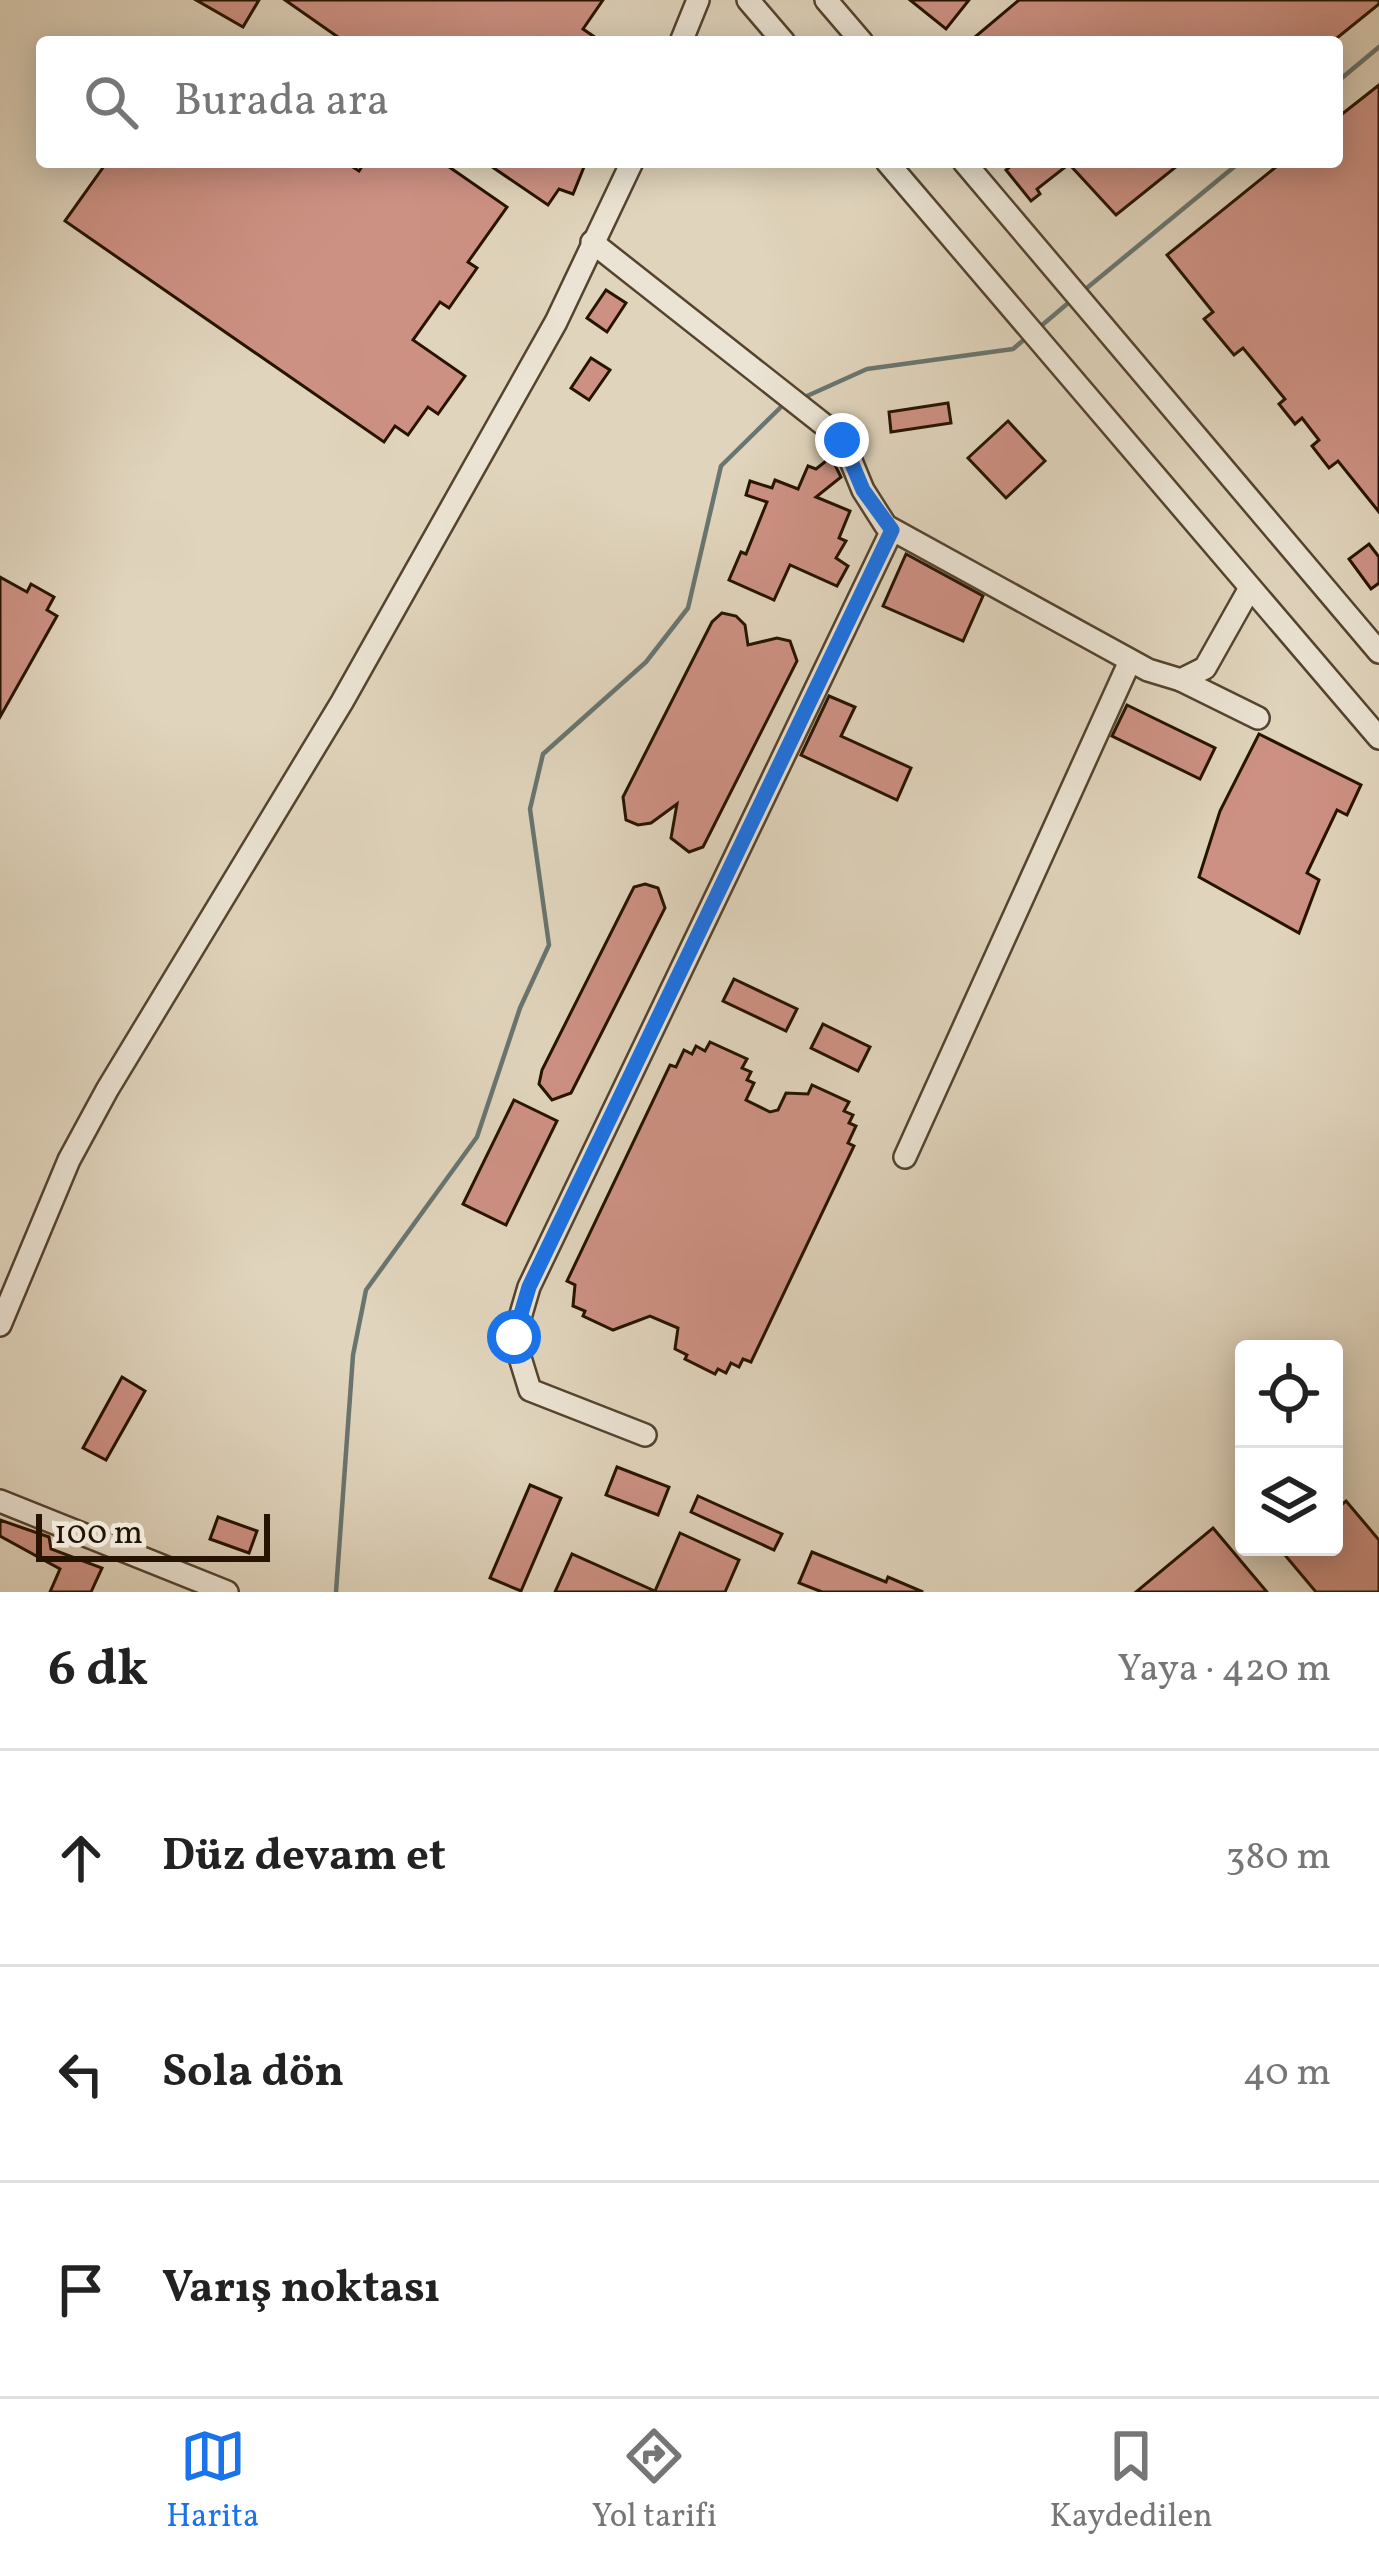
<!DOCTYPE html>
<html lang="tr">
<meta charset="utf-8">
<style>
:root{--surface:#fff;--page:#f2f2f2;--text:#222;--muted:#767676;--line:#e0e0e0;--accent:#1a73e8}
body{margin:0;font-family:Vollkorn,serif;background:var(--page);color:var(--text)}
.controls{position:absolute;right:36px;bottom:36px;display:grid;overflow:hidden;border-radius:12px;box-shadow:0 6px 30px #0003}
.controls button{width:108px;height:108px;display:grid;place-items:center;padding:0;border:0;border-bottom:3px solid var(--line);background:var(--surface);color:var(--text);font:60px sans-serif}
.scale{position:absolute;left:36px;bottom:30px;width:234px;box-sizing:border-box;padding-left:12px;border:6px solid #261300;border-top:0;font-size:33px;line-height:42px;white-space:nowrap;color:#261300;-webkit-text-stroke:9px #ebe3d3;paint-order:stroke}
.stop{position:absolute;width:36px;height:36px;margin:-27px;border:9px solid #1a73e8;border-radius:50%;background:#fff}
.stop.end{background:#1a73e8;border-color:#fff;box-shadow:0 3px 12px #0008}
.list{margin:0;padding:0;list-style:none}
h2{display:flex;justify-content:space-between;align-items:center;height:156px;margin:0;padding:0 48px;font-size:51px}
h2 small{font-size:39px;font-weight:400;color:var(--muted)}
.list li{display:grid;grid-template-columns:78px 1fr auto;gap:36px;align-items:center;box-sizing:border-box;height:216px;padding:0 48px;border-top:3px solid var(--line)}
.list b{display:block;font-size:45px;white-space:nowrap}
.list em{font-size:39px;font-style:normal;color:var(--muted)}
.icon{flex:none;width:66px;height:66px;fill:none;stroke:currentColor;stroke-width:2;stroke-linecap:round;stroke-linejoin:round}
.map{position:relative;flex:none;width:1379px;height:1592px;overflow:hidden}
.search{position:absolute;background:var(--surface);box-shadow:0 6px 30px #0003;left:36px;right:36px;top:36px;height:132px;display:flex;align-items:center;gap:30px;box-sizing:border-box;padding:0 42px;border-radius:12px;color:var(--muted);font-size:45px}
.sheet{height:804px;background:var(--surface)}
nav{display:flex;justify-content:space-around;align-items:center;box-sizing:border-box;height:168px;border-top:3px solid var(--line);background:var(--surface);font-size:33px;color:var(--muted)}
nav a{display:grid;justify-items:center;gap:6px}
nav .on{color:var(--accent)}
.map>svg:first-child{display:block}
.lines{fill:none;stroke-linecap:round;stroke-linejoin:round}
.stream{stroke:#69756f;stroke-width:4.5}
.building{fill:#cd9183;stroke:#261300;stroke-width:3}
.minor-casing{stroke:#54432f;stroke-width:26}
.minor{stroke:#ebe3d3;stroke-width:21}
.route{stroke:#1a73e8;stroke-width:15}
</style>
<div class="map">
<svg width="1379" height="1592" viewBox="0 0 1379 1592">
<rect width="100%" height="100%" fill="#e0d4bc"/>
<filter id="stains"><feTurbulence type="fractalNoise" baseFrequency=".00167" numOctaves="4"/><feColorMatrix values="0 0 0 0 .2 0 0 0 0 .09 0 0 0 0 .02 0 0 0 .5 -.17"/></filter>
<radialGradient id="worn" r=".72"><stop offset=".6" stop-color="#630" stop-opacity="0"/><stop offset="1" stop-color="#630" stop-opacity=".3"/></radialGradient>
<g class="lines">
<g class="stream">
<polyline points="1337,82 1379,47"/>
<polyline points="1082,292 1240,162"/>
<polyline points="1041,326 1073,299"/>
<polyline points="807,396 867,369 1013,349 1027,337"/>
<polyline points="336,1592 353,1355 366,1290 477,1137 520,1008 549,945 530,809 543,754 646,662 688,608 721,466 781,407"/>
</g>
</g>
<g class="building">
<polygon points="196,0 259,0 243,27"/>
<polygon points="285,0 603,0 583,29 602,42 345,42"/>
<polygon points="910,0 969,0 946,29"/>
<polygon points="1019,0 1379,0 1379,4 1332,42 969,42"/>
<polygon points="1379,85 1379,512 1338,461 1329,468 1312,446 1319,440 1302,418 1295,424 1279,404 1285,399 1243,348 1234,355 1204,319 1213,312 1167,255 1282,162 1337,162 1337,118"/>
<polygon points="107,162 345,162 359,171 365,162 442,162 507,207 468,262 477,268 449,308 440,302 413,340 465,376 438,414 428,407 408,435 395,426 384,442 65,221"/>
<polygon points="485,162 586,162 573,194 559,189 548,205"/>
<polygon points="1016,162 1182,162 1116,215 1069,164 1037,189 1040,194 1031,201 1006,170"/>
<polygon points="606,290 626,303 607,332 587,318"/>
<polygon points="591,358 610,370 589,400 571,388"/>
<polygon points="948,403 951,423 891,432 889,412"/>
<polygon points="1008,421 1045,461 1006,498 968,458"/>
<polygon points="831,457 841,477 816,497 850,511 839,538 846,541 836,558 848,566 837,586 790,565 774,600 729,580 741,552 746,554 767,502 746,495 750,481 772,488 775,480 798,489 808,466 816,469"/>
<polygon points="1369,544 1379,557 1379,583 1371,589 1349,559"/>
<polygon points="906,554 983,596 963,641 883,606"/>
<polygon points="0,577 27,592 31,584 54,597 47,610 57,616 0,717"/>
<polygon points="722,613 736,616 745,625 748,645 777,638 790,641 797,661 703,847 689,852 671,838 677,804 651,823 638,825 626,820 623,797 712,622"/>
<polygon points="829,696 855,707 841,736 911,768 897,800 801,755"/>
<polygon points="1127,705 1215,748 1200,779 1112,736"/>
<polygon points="1259,734 1361,785 1347,815 1337,810 1307,873 1319,880 1299,933 1199,877 1220,811"/>
<polygon points="645,884 658,888 665,908 571,1093 552,1100 539,1084 542,1070 634,887"/>
<polygon points="734,979 797,1009 786,1031 723,1001"/>
<polygon points="823,1024 870,1047 858,1071 811,1048"/>
<polygon points="710,1042 747,1059 742,1068 751,1072 747,1080 754,1083 746,1100 770,1112 778,1110 786,1093 808,1094 812,1085 849,1102 844,1111 853,1115 849,1123 856,1126 848,1143 854,1146 751,1362 743,1359 739,1367 731,1363 726,1373 718,1369 715,1374 685,1359 687,1355 675,1349 678,1328 650,1316 613,1330 583,1316 585,1311 573,1306 575,1285 567,1281 670,1065 676,1067 684,1050 692,1054 696,1046 705,1051"/>
<polygon points="514,1100 557,1121 506,1225 463,1204"/>
<polygon points="122,1377 145,1391 106,1460 83,1448"/>
<polygon points="617,1467 669,1487 658,1515 606,1495"/>
<polygon points="530,1485 561,1498 521,1591 490,1578"/>
<polygon points="698,1496 782,1534 774,1550 691,1512"/>
<polygon points="1346,1501 1379,1540 1379,1592 1316,1592 1284,1554 1292,1547 1334,1547 1334,1511"/>
<polygon points="218,1517 257,1531 249,1553 210,1539"/>
<polygon points="0,1520 49,1537 51,1549 102,1568 91,1592 50,1592 60,1569 0,1536"/>
<polygon points="1213,1528 1267,1592 1136,1592"/>
<polygon points="680,1533 739,1560 725,1592 555,1592 572,1554 655,1591"/>
<polygon points="812,1552 886,1582 888,1577 923,1592 822,1592 799,1583"/>
</g>
<g class="lines">
<defs>
<g id="minor">
<polyline points="748,0 784,42"/>
<polyline points="826,0 862,42"/>
<polyline points="681,42 698,0"/>
<polyline points="887,162 1379,738"/>
<polyline points="964,162 1379,652"/>
<polyline points="592,242 842,439 863,490 886,526 1148,670 1181,680 1205,668 1250,588"/>
<polyline points="1181,680 1258,718"/>
<polyline points="905,1157 1130,661"/>
<polyline points="0,1325 69,1160 107,1090 342,702 556,322 632,162"/>
<polyline points="645,1435 530,1390 514,1338 529,1287 892,530"/>
<polyline points="0,1501 227,1592"/>
</g>
</defs>
<use href="#minor" class="minor-casing"/>
<use href="#minor" class="minor"/>
</g>
<g class="lines">
<polyline class="route" points="514,1337 529,1287 892,530 863,490 842,440"/>
</g>
<rect width="100%" height="100%" filter="url(#stains)"/>
<rect width="100%" height="100%" fill="url(#worn)"/>
</svg>
<div class="controls">
<button><svg class="icon" aria-label="locate" viewBox="0 0 24 24"><circle cx="12" cy="12" r="6"/><path d="M12 2v4M12 18v4M2 12h4M18 12h4"/></svg></button>
<button><svg class="icon" aria-label="layers" viewBox="0 0 24 24"><path d="M12 4l9 5-9 5-9-5zM3 14l9 5 9-5"/></svg></button>
</div>
<div class="scale">100 m</div>
<div class="stop" style="left:514px;top:1337px"></div>
<div class="stop end" style="left:842px;top:440px"></div>
<div class="search"><svg class="icon" aria-label="search" viewBox="0 0 24 24"><circle cx="10" cy="10" r="6"/><path d="M15 15l6 6"/></svg>Burada ara</div>
</div>
<section class="sheet">
<h2>6 dk<small>Yaya · 420 m</small></h2>
<ul class="list">
<li><svg class="icon" aria-label="ahead" viewBox="0 0 24 24"><path d="M12 20V5M6 11l6-6 6 6"/></svg><div><b>Düz devam et</b></div><em>380 m</em></li>
<li><svg class="icon" aria-label="left" viewBox="0 0 24 24"><path d="M17 20v-9H6M10 6l-5 5 5 5"/></svg><div><b>Sola dön</b></div><em>40 m</em></li>
<li><svg class="icon" aria-label="arrive" viewBox="0 0 24 24"><path d="M6 21V4h12l-3 4 3 4H6"/></svg><div><b>Varış noktası</b></div></li>
</ul>
</section>
<nav>
<a class="on"><svg class="icon" aria-label="map" viewBox="0 0 24 24"><path d="M3 6l6-2 6 2 6-2v14l-6 2-6-2-6 2zM9 4v14M15 6v14"/></svg>Harita</a>
<a><svg class="icon" aria-label="directions" viewBox="0 0 24 24"><path d="M12 3l9 9-9 9-9-9zM9 14v-3h6M13 9l2 2-2 2"/></svg>Yol tarifi</a>
<a><svg class="icon" aria-label="saved" viewBox="0 0 24 24"><path d="M7 4h10v16l-5-4-5 4z"/></svg>Kaydedilen</a>
</nav>
